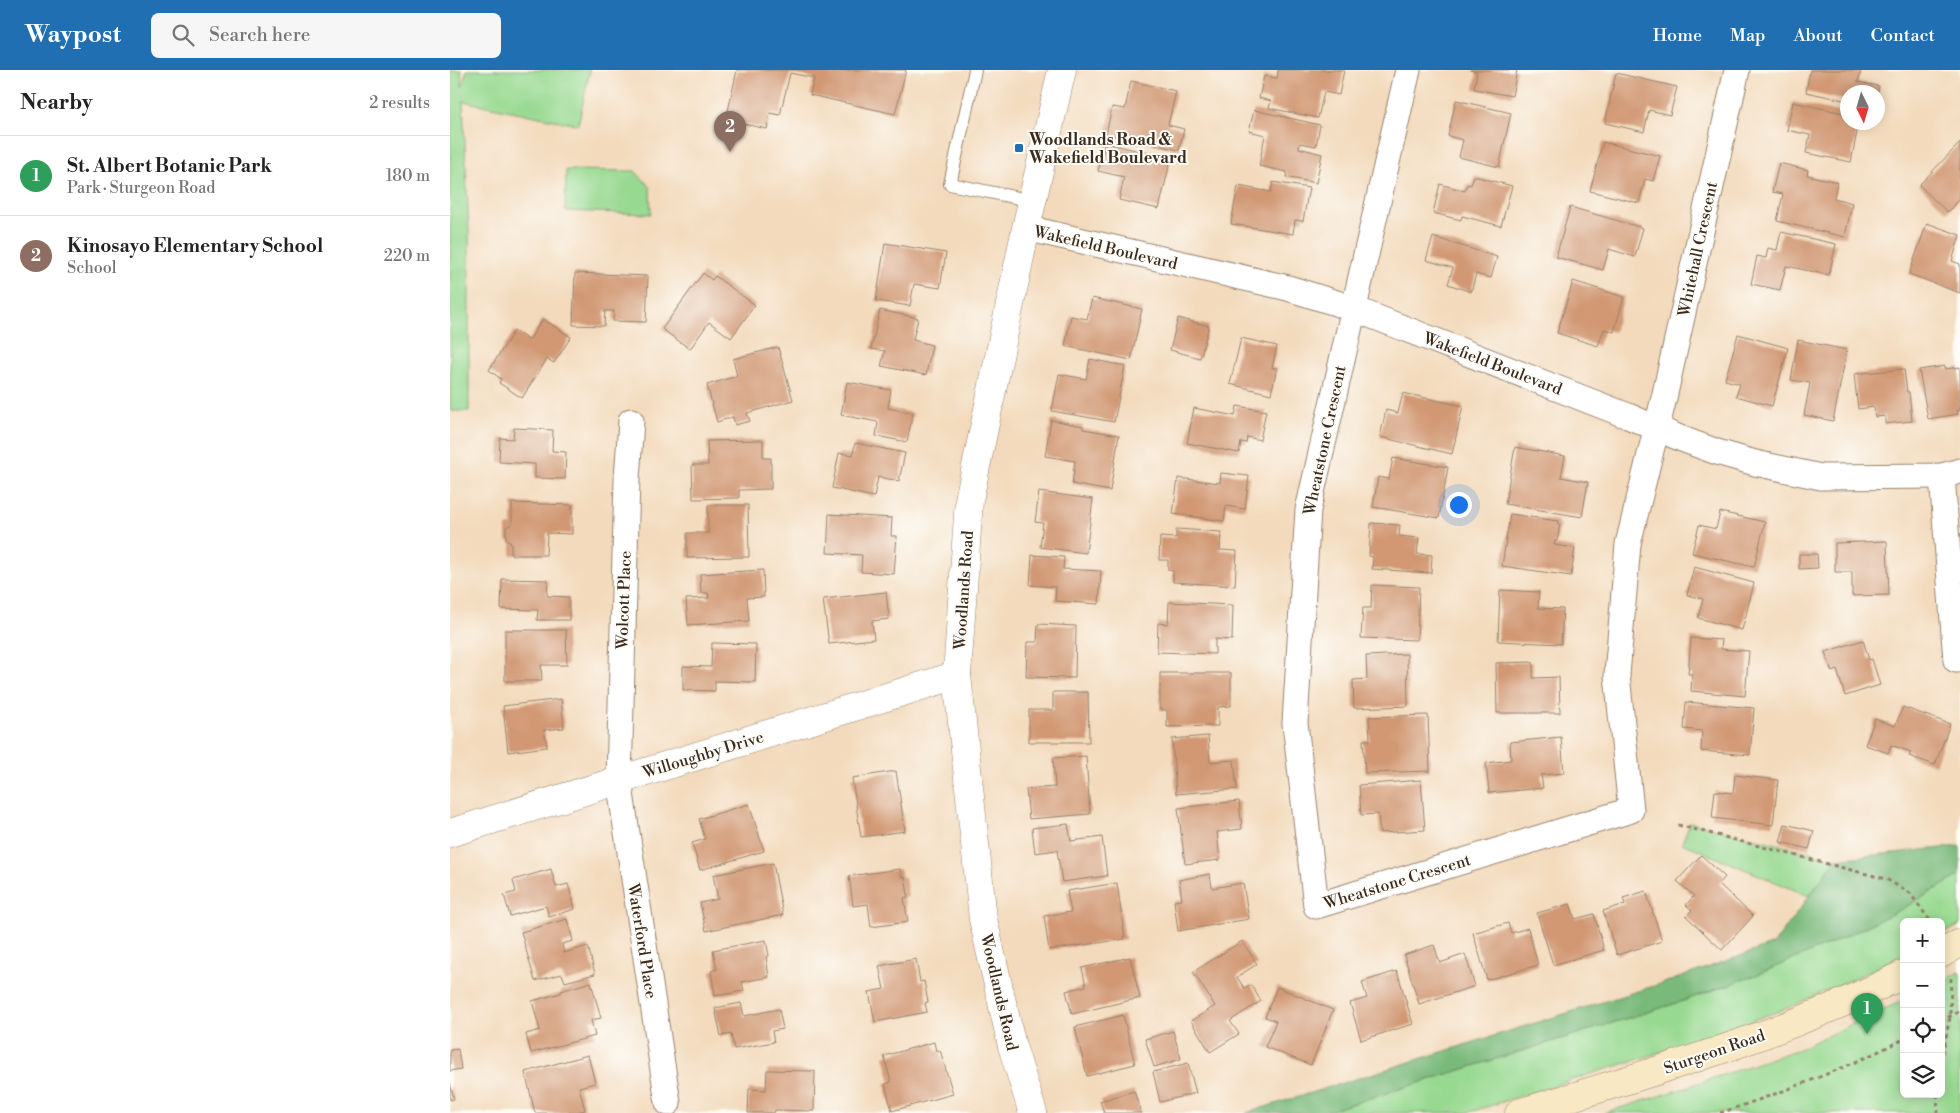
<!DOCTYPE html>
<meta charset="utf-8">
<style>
:root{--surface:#fff;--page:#f6f6f6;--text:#222;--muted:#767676;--line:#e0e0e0;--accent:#1f6fb2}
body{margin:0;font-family:"Libre Bodoni",serif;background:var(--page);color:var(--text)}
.controls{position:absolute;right:15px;bottom:15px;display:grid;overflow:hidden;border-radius:8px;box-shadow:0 2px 12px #0003}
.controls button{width:45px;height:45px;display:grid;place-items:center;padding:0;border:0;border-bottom:1px solid var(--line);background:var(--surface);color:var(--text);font:25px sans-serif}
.compass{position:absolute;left:1390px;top:15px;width:45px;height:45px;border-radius:50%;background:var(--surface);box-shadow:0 2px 12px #0003;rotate:175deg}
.you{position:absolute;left:1008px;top:434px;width:18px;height:18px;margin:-12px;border:4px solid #fff;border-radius:50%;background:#1a73e8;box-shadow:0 0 0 8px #1a73e833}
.badge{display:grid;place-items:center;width:32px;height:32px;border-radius:50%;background:var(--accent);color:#fff;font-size:16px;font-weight:700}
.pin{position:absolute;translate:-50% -41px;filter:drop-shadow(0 1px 2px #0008)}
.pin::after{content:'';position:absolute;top:26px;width:18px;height:15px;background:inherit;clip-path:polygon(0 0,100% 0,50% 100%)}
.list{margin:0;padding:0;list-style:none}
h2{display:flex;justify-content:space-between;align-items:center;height:65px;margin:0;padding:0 20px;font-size:21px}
h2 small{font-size:16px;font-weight:400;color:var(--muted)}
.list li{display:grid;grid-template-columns:32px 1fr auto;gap:15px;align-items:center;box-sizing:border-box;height:80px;padding:0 20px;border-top:1px solid var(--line)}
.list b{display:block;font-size:19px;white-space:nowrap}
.list p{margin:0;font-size:16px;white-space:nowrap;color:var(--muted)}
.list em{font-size:16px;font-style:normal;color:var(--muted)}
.icon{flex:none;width:28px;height:28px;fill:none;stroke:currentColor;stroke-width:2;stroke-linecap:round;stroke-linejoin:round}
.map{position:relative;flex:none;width:1510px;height:1043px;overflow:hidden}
header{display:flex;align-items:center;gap:30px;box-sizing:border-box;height:70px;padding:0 25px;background:var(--accent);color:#fff}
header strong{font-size:24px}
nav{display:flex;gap:28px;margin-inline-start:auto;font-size:18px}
.search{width:350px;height:45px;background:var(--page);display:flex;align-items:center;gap:12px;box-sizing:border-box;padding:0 18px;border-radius:8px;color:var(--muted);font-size:19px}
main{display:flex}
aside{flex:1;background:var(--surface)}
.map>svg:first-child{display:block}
.green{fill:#97d990;stroke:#698257}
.forest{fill:#79b97a;stroke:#5a724c}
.building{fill:#d19873}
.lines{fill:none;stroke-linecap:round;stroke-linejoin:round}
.service-casing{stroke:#97826d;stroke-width:14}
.minor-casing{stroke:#97826d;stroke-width:27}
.tertiary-casing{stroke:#97826d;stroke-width:29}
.secondary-casing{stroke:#97826d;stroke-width:29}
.path{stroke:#97826d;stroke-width:3;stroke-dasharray:4 4;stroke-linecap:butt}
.service{stroke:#fff;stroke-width:12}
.minor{stroke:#fff;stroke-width:25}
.tertiary{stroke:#fff;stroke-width:28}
.secondary{stroke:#f8e8c3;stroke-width:28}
.poi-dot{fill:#1f6fb2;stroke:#fdfcf7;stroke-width:2}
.labels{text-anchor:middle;stroke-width:4;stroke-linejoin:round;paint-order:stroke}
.poi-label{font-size:16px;font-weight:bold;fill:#3b2a1e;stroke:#fdfcf7;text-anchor:start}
.street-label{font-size:16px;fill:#3b2a1e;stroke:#fdfcf7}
</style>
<header>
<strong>Waypost</strong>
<div class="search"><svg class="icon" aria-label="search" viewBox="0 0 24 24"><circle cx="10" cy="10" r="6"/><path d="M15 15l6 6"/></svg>Search here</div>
<nav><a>Home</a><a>Map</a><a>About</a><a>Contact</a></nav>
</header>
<main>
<aside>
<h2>Nearby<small>2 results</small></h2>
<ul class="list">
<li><span class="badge" style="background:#2e9e5b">1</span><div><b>St. Albert Botanic Park</b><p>Park · Sturgeon Road</p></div><em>180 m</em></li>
<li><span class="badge" style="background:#8d6e63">2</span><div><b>Kinosayo Elementary School</b><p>School</p></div><em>220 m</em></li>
</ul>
</aside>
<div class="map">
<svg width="1510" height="1043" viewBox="0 0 1510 1043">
<rect width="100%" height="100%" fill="#fdfcf7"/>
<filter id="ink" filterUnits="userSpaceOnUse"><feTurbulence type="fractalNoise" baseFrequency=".02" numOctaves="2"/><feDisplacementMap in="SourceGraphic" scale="10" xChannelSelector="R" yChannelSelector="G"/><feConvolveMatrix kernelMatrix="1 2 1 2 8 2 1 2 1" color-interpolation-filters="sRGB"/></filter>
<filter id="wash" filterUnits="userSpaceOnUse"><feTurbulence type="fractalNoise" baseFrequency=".0096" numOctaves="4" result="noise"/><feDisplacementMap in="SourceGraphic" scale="20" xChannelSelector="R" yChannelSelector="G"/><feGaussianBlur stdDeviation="1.12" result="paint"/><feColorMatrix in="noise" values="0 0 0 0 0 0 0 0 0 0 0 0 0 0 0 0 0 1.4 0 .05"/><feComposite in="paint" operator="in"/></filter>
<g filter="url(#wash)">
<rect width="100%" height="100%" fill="#f3dabc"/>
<g class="green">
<polygon points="0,0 11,0 12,17 17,0 140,0 128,55 13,31 19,163 19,341 0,341"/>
<polygon points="116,100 185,101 200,117 201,144 115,141"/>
<polygon points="1240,752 1386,789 1359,826 1232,773"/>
<polygon points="1510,805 1510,855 1491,865 1491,852 1454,852 1454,884 1416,903 1335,939 1224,978 1017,1043 872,1043 1230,932 1306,905 1380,874 1452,839"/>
<polygon points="1510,902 1510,1043 1154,1043 1225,1021 1349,979 1454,930 1454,1024 1491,1024 1491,911"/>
</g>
<polygon class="forest" points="1510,776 1510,805 1452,839 1380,874 1306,905 1230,932 872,1043 796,1043 1223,910 1324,874 1386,789"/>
<g id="blocks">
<g class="building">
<polygon points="287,0 456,0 445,44 360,25 364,8 340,3 330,45 320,43 317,59 276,50"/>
<polygon points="828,0 894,0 889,25 874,22 868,48 819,38 821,31 809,28 814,6 827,8"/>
<polygon points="1020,0 1067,0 1062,26 1024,19 1027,2"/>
<polygon points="1360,0 1411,0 1408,12 1429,16 1428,22 1398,22 1398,31 1356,22"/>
<polygon points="1166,3 1227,17 1220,45 1199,40 1194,62 1155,53"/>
<polygon points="681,11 726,21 718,55 734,59 729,80 656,64 662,37 675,39"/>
<polygon points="1006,30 1061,43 1049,97 1009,87 1013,70 998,66"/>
<polygon points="1343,32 1398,44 1398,52 1409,52 1401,92 1356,83 1360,65 1337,60"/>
<polygon points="804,40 870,55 866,76 850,73 849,78 872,84 866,113 836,107 837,102 809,96 815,65 799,61"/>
<polygon points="1153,72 1210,86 1203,111 1195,109 1189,133 1140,121"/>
<polygon points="655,73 721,88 709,139 669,130 674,107 648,101"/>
<polygon points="1510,73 1510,129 1497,142 1469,115"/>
<polygon points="1329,93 1358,100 1357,105 1387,112 1384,128 1402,133 1395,167 1327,151 1333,124 1322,122"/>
<polygon points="1024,106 1062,116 1051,156 1012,146 1011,150 983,143 990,114 1015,121 1017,114 1021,115"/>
<polygon points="823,112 859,118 853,151 845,150 843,164 781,154 788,116 821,122"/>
<polygon points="1120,137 1193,158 1185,187 1159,179 1153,200 1106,187"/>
<polygon points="1477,153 1510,165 1502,191 1510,194 1510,223 1459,204"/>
<polygon points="1331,162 1386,174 1379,205 1336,196 1330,220 1301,214 1307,186 1316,188 1318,178 1327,180"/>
<polygon points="983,167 1047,187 1041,208 1026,204 1021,222 998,214 1003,198 976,190"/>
<polygon points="435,173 496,183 490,218 464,214 460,236 426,231"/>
<polygon points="125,203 198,206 196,252 163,251 164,241 155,241 154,256 123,255"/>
<polygon points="253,203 262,210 265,206 305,235 281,268 259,252 240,279 212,259"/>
<polygon points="1123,211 1174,227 1164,262 1154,259 1148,276 1107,263"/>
<polygon points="642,228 692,239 681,290 615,276 621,246 637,249"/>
<polygon points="430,240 468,248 463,270 482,275 476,305 431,296 435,281 421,279"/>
<polygon points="728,248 759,256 750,288 720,280"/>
<polygon points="93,249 121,267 104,293 97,289 72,328 49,313 51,309 39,300 64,261 79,270"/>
<polygon points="1288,264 1338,278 1322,336 1286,326 1290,314 1275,310"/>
<polygon points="791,268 827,276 822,298 827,298 821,324 780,314"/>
<polygon points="1348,270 1397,280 1383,351 1354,345 1360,313 1341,310"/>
<polygon points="328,277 343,330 297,343 300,351 285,355 283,347 267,352 257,315 287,306 283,289"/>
<polygon points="640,289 675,296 664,352 602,341 609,304 636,309"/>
<polygon points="1495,296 1496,299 1510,297 1510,340 1507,340 1508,344 1478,349 1469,300"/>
<polygon points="1454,299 1457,322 1459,322 1462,351 1435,354 1435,346 1425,347 1424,337 1408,339 1404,304"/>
<polygon points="397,312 441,320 438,338 463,343 457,372 426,366 428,352 391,345"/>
<polygon points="953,323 1013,336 1002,384 930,367 936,340 948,343"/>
<polygon points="787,336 816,341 810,370 797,367 796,373 791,372 789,383 737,373 744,338 785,346"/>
<polygon points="601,350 633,356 633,359 669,365 660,421 622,414 625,391 595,386"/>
<polygon points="64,358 103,360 102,381 116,382 115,409 85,408 85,394 49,392 50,368 63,369"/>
<polygon points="313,370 313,388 321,388 321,419 289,420 289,428 243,429 242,395 258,395 257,371"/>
<polygon points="405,373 455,383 449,411 428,407 424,427 382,418 389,383 403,385"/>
<polygon points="1065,377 1115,386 1111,407 1138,412 1132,447 1055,434"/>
<polygon points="943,388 998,397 989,448 923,437 928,407 939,409"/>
<polygon points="771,403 799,406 795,439 776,436 774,451 723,444 728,408 770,413"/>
<polygon points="589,422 643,429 636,483 590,477 593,453 585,452"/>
<polygon points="62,433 122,435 122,464 97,463 96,485 61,485 61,473 56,470 56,457 62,454"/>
<polygon points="258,435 298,435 299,487 237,488 237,463 258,463"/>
<polygon points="1270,442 1315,452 1304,497 1242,483 1249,455 1266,459"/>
<polygon points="379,444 442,448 441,466 447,466 444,504 411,502 412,485 377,483"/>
<polygon points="1060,444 1108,451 1107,454 1110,454 1107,471 1105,470 1104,475 1125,478 1121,506 1052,496"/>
<polygon points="921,453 950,455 949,466 969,468 967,484 982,485 981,503 922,499 923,487 919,486"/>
<polygon points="726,459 771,462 770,480 787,481 785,516 723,512 723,501 718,500 718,490 709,490 710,467 726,468"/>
<polygon points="1437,471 1439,525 1402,526 1402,502 1385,502 1385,473"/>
<polygon points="1349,484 1367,484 1368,498 1349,499"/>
<polygon points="582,485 614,487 613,499 651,501 649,534 605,531 606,517 580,515"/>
<polygon points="1244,497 1304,513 1292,560 1248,548 1253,529 1237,525"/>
<polygon points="313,500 314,527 297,528 299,551 238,555 236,529 259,528 258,523 251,523 250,504"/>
<polygon points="52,509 98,510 97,526 119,527 119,550 87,550 88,540 51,539"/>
<polygon points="922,515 969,517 967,570 911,568 913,538 921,538"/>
<polygon points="1050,520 1089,522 1088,538 1113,539 1111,574 1048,571"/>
<polygon points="436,522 439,549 422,551 424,569 379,574 373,529"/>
<polygon points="719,532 783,535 782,570 765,569 765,584 707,582 708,553 718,554"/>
<polygon points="588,554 626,556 625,608 576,607 577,572 587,572"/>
<polygon points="55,560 116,560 117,595 91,595 92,611 55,611"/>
<polygon points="1241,568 1272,570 1271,579 1299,581 1295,626 1241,621 1242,604 1238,604"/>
<polygon points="1413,570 1419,590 1422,589 1430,615 1395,626 1387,600 1382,602 1375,582"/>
<polygon points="262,573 306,574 305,612 265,611 265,621 233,620 233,596 261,597"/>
<polygon points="957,584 958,636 904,638 903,610 917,609 916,586"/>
<polygon points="1083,592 1083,608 1109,607 1110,643 1047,643 1046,593"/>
<polygon points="710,603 781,603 781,636 768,637 768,656 717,657 717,640 710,640"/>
<polygon points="603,622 638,622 639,672 579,672 579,640 603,640"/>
<polygon points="111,629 114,658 94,660 97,677 58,682 53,636"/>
<polygon points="1236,632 1304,638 1300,685 1251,681 1252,661 1234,659"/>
<polygon points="1453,637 1500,654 1485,695 1459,686 1461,682 1441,675 1438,683 1415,675 1425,649 1445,656"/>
<polygon points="978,645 980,701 915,703 913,670 920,670 919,647"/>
<polygon points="758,666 760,692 784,690 787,719 726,724 722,669"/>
<polygon points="1111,667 1114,703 1091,705 1093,718 1039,723 1036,693 1061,690 1060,672"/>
<polygon points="636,686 640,744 579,749 576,719 605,717 603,688"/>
<polygon points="446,701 455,761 411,767 402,708"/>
<polygon points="1285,705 1328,710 1323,755 1262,748 1265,721 1283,723"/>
<polygon points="971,710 975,760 930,763 928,744 911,745 909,715"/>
<polygon points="789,731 792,759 767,762 770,790 735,794 728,738"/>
<polygon points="299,734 314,781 250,800 242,773 255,769 249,749"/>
<polygon points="618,754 621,771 652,767 657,806 612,812 607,780 585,783 582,758"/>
<polygon points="1335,754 1364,761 1359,779 1330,772"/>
<polygon points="1251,785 1275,807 1269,814 1303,846 1272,880 1236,846 1242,840 1236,835 1244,826 1227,811"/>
<polygon points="323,793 333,845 256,861 250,833 268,829 263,805"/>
<polygon points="101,799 106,817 118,814 125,839 99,847 96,836 60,846 54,825 66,822 63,810"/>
<polygon points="450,799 452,807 455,807 458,825 458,827 454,828 458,852 421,857 418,834 403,836 399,806"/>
<polygon points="760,804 762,818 793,813 799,849 728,861 724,831 732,830 729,810"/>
<polygon points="667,813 675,869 599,880 594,846 621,842 617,821"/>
<polygon points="1196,821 1212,871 1167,885 1153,841 1175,834 1173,828"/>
<polygon points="1120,834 1125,849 1144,844 1154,880 1103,895 1087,843"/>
<polygon points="117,849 123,871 112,874 114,883 138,876 145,904 115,912 112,904 85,911 71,862"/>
<polygon points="1058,853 1061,863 1078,858 1088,895 1037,910 1023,863"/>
<polygon points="316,870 319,886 316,887 319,907 292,912 294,921 265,926 261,901 267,899 263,880"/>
<polygon points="792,871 807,894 787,907 794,918 801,915 811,931 780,951 789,964 760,982 741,951 765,936 743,902"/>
<polygon points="984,875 990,893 1015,884 1025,916 969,934 954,885"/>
<polygon points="680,887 690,928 622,944 616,921 636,916 632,898"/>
<polygon points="466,889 470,912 474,911 478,932 475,933 477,942 425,952 419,922 434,919 429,896"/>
<polygon points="947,901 963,954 911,970 900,933 917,928 912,912"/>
<polygon points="141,912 151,948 141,950 145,966 81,983 76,964 90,960 82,931 111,923 111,921"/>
<polygon points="827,917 883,940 861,995 815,977 826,951 815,947"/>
<polygon points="291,933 294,946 329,939 333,959 322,961 324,972 284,979 281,964 271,966 265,938"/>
<polygon points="673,945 685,994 637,1006 625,957"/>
<polygon points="723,961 731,989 704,997 695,969"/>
<polygon points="484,972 486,981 490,980 503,1024 442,1041 435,1014 441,1012 434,986"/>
<polygon points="8,979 11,999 0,1001 0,980"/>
<polygon points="138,985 145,1013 129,1017 135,1040 123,1043 85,1043 75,1002"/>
<polygon points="738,993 746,1023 710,1032 703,1002"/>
<polygon points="317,1000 365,1001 364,1041 325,1040 324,1043 298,1043 299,1019 316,1020"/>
<polygon points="0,1013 4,1029 0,1030"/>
<polygon points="684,1021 691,1043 654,1043 650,1031"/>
</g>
</g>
</g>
<g filter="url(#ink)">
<use href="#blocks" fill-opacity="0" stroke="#97826d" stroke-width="1"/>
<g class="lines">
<defs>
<polyline id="service" points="525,0 500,114 583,131"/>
<g id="minor">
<polyline points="958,0 858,440 845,653 866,836 1181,740 1167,605 1178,474 1214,328 1287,0"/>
<polyline points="576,158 838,218 902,238 1178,346 1232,369 1267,382 1305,393 1371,407 1492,406 1510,401"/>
<polyline points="181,351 177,409 169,710 218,1033"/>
<polyline points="1492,406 1506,590"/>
</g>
<g id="tertiary">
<polyline points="0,763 507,605"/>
<polyline points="583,1043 562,976 533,849 507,605 519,430 576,158 612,0"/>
</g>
<g id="secondary">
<polyline points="1491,884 1510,873"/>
<path d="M1069 1043C1200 1003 1332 966 1454 904"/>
</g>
</defs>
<use href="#service" class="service-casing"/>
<use href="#minor" class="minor-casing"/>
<use href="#tertiary" class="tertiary-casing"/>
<use href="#secondary" class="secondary-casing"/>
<g class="path">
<polyline points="1228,755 1436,809 1460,823 1481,852"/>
<polyline points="1491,951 1510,941"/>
<polyline points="1491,991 1500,947 1501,907"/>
<polyline points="1487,1024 1488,1043"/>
<path d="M1270 1043C1333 1022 1395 999 1454 969"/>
</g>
<use href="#service" class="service"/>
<use href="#minor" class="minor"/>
<use href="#tertiary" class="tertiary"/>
<use href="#secondary" class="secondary"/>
</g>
</g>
<rect class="poi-dot" x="564" y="73" width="10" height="10" rx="2.5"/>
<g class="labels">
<g class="poi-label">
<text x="579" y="75">Woodlands Road &amp;<tspan x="579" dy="18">Wakefield Boulevard</tspan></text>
</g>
<g class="street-label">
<text transform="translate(656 177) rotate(13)" y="6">Wakefield Boulevard</text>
<text transform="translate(1247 179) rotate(-78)" y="6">Whitehall Crescent</text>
<text transform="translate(1043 293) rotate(21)" y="6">Wakefield Boulevard</text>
<text transform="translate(874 370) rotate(-78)" y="6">Wheatstone Crescent</text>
<text transform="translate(513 520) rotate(-86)" y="6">Woodlands Road</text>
<text transform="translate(173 530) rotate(-88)" y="6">Wolcott Place</text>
<text transform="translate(253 684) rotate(-17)" y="6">Willoughby Drive</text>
<text transform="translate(947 811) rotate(-17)" y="6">Wheatstone Crescent</text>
<text transform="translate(193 871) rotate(81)" y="6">Waterford Place</text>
<text transform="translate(550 922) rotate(77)" y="6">Woodlands Road</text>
<text transform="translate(1264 981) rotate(-19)" y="6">Sturgeon Road</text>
</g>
</g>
</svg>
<div class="controls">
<button>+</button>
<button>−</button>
<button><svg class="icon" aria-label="locate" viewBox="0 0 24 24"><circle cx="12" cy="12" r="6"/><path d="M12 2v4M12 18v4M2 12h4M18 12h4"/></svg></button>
<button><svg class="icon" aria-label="layers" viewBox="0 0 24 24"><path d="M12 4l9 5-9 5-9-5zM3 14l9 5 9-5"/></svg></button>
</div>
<svg class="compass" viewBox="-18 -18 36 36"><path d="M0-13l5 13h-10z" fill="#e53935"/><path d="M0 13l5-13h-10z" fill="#767676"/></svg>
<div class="you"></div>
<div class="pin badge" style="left:1417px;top:964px;background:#2e9e5b">1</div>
<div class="pin badge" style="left:280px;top:82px;background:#8d6e63">2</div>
</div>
</main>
